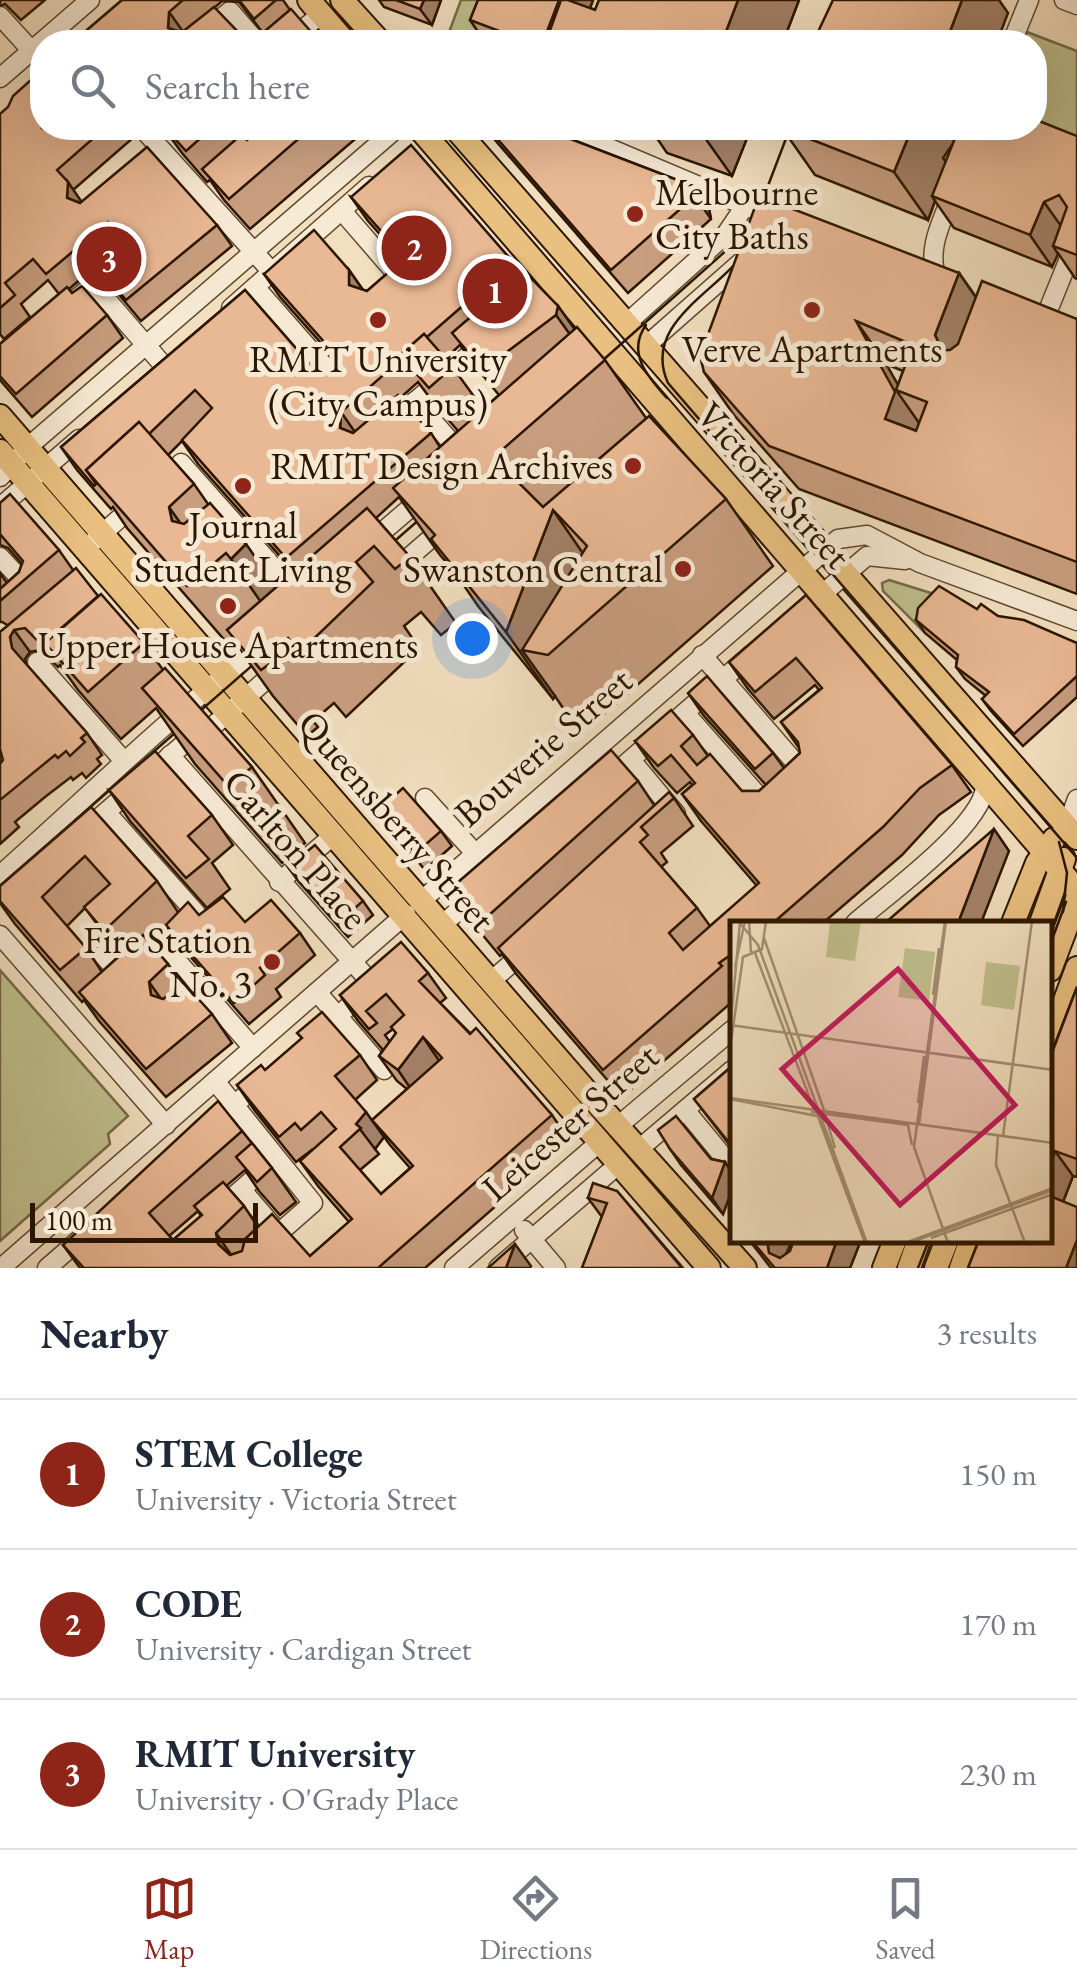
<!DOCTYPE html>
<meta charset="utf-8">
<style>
:root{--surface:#fff;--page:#f6f6f7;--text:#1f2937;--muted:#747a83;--line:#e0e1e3;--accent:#8f2418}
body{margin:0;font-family:"EB Garamond",serif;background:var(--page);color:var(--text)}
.scale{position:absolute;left:30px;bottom:25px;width:228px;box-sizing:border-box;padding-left:10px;border:5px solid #2c1600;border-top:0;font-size:28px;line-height:35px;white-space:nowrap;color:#2c1600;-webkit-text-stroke:8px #f7ead5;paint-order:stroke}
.you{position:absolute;left:472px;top:638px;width:35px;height:35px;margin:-25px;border:8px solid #fff;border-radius:50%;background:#1a73e8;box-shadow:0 0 0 15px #1a73e833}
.badge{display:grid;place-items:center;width:65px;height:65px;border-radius:50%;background:var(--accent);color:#fff;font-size:32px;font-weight:700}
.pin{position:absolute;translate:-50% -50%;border:5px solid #fff;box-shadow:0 2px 10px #0006}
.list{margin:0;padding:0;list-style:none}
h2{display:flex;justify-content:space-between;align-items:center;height:130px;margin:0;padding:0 40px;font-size:42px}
h2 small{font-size:32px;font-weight:400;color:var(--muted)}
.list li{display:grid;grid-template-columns:65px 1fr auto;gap:30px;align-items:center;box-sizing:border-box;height:150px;padding:0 40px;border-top:2px solid var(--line)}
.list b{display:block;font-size:38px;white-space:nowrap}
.list p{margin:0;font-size:32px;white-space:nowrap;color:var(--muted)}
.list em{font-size:32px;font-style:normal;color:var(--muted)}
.icon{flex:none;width:55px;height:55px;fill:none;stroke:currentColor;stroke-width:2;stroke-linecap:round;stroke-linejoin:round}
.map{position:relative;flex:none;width:1077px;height:1268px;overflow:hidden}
.search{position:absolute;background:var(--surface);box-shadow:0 10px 40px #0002;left:30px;right:30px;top:30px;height:110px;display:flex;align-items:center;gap:25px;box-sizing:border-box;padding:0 35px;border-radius:40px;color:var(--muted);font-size:38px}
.sheet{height:580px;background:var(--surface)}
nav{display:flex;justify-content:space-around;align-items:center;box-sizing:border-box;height:140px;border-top:2px solid var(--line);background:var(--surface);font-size:28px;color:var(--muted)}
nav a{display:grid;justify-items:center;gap:5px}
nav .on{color:var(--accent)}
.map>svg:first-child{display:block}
.green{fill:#c0c08e;stroke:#766b47;stroke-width:2.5}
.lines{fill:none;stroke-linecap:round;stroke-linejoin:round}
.minor-casing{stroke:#5e4830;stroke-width:21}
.major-casing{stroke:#2c1600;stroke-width:26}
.minor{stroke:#f7ead5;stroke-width:18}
.major{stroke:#e9c080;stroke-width:22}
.tram{stroke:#2c1600;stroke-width:2.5}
.wall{fill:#c89e7f;stroke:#2c1600;stroke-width:2.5;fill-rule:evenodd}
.shaded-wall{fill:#a38168;stroke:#2c1600;stroke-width:2.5}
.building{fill:#e9b894;stroke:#2c1600;stroke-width:2.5;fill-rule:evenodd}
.poi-dot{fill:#8f2418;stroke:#f7ead5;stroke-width:4}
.labels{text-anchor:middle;stroke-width:10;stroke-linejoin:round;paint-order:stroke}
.poi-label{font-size:38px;fill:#2c1600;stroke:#f7ead5}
.street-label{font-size:38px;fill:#2c1600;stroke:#f7ead5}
.inset-road{fill:none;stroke:#a38f73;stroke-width:2.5}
.view{fill:#c2185b;fill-opacity:0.15;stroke:#c2185b;stroke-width:5}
.inset-edge{fill:none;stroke:#2c1600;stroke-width:5}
</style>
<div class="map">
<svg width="1077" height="1268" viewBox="0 0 1077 1268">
<rect width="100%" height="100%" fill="#f2dfbf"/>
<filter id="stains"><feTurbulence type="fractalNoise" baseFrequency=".002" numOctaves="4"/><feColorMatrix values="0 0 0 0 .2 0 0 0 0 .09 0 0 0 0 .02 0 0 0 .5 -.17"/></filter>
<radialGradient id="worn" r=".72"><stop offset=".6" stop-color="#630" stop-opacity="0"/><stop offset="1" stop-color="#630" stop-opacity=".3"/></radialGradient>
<g class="green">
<polygon points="461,0 493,0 477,42 448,35"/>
<polygon points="1027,32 1077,51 1077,150 1034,128 1034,42 1023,42"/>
<polygon points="889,580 947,598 927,621 925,633 883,591 882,583"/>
<polygon points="0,970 128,1116 108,1134 110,1144 0,1241"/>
</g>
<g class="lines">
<defs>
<g id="minor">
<polyline points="1064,0 1077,5"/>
<polyline points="0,16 31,50"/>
<polyline points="193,42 230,11 257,42"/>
<polyline points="288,42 321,14"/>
<polyline points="483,42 499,0"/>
<polyline points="1012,42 1029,0"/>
<polyline points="0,78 90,0"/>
<polyline points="142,128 272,272"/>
<polyline points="562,128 772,217"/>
<polyline points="342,211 400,278 393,285"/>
<path d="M938 281C925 251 942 221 953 193"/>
<polyline points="94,285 164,366"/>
<polyline points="255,287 341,385"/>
<polyline points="68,306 121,261"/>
<polyline points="231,308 369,186"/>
<polyline points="1045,318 1077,239"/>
<polyline points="627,323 726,234 745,206"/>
<polyline points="647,345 748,256"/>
<polyline points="415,401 465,458"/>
<polyline points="390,423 484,342"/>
<polyline points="181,463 300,597"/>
<polyline points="0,477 28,447 397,128"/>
<polyline points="0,507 79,439"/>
<polyline points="94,541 138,502"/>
<polyline points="367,545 423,497"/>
<polyline points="0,557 26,585 0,608"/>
<polyline points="392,572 444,527"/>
<polyline points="814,601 867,556 905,560"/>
<polyline points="702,655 806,775"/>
<polyline points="37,662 123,760"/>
<polyline points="685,713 770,809"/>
<polyline points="170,755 373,985"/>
<polyline points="631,760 676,814"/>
<polyline points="606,781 752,654"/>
<polyline points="425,798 475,853"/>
<polyline points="106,812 196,913 164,946"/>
<polyline points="1067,826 1077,799"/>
<polyline points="83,832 194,735 213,726 281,667"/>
<path d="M0 875C87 798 169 716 262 646"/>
<polyline points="279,882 335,834"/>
<polyline points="421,901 838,539 867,535 920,563 1077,621"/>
<path d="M855 923C885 896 992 820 985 780"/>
<polyline points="442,925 477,894"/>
<polyline points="0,935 166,1125"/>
<polyline points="103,955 125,980"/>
<polyline points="142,966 164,946 253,1048"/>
<polyline points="491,981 528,949"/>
<polyline points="317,992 384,1070"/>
<polyline points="316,1035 364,993"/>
<polyline points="215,1081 313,1203 246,1262 251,1268"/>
<polyline points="685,1110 732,1167"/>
<polyline points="210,1126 262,1081"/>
<polyline points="618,1126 732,1030"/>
<polyline points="639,1149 732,1070"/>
<polyline points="242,1190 279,1233"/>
<polyline points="219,1209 267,1167"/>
<polyline points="524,1230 556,1268"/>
<polyline points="1,1268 406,914"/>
<polyline points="47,1268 85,1235"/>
<polyline points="454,1268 601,1141"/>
<polyline points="498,1268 619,1164"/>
</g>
<g id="major">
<polyline points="309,0 345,42"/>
<polyline points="342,0 380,42"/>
<polyline points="419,128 1077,890"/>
<polyline points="455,128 1077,838"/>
<polyline points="0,416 587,1092 745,1268"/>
<polyline points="0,451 709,1268"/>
<polyline points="1013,923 1037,863 1054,839"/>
<polyline points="1041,923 1064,859"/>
<polyline points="1050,970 1077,899"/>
<polyline points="1050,1041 1077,968"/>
<polyline points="884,1268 895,1240"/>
<polyline points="909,1268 919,1240"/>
<polyline points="936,1268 947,1240"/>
<polyline points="961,1268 971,1240"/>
</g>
</defs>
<use href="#minor" class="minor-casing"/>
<use href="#major" class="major-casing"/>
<use href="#minor" class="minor"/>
<use href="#major" class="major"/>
<g class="tram">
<path d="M747 250C718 292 641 323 668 383L1077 858"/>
<path d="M646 325C626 353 648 377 667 398"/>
<polyline points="584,377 738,240 758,212 790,128"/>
<polyline points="373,560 437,504"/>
<polyline points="1059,842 1067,873 1063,912"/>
<polyline points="0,886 271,649"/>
<polyline points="1050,945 1066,902"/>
<polyline points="918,1268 929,1240"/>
</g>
</g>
<g class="wall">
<polygon points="0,0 45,0 21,20 5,4 0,6"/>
<polygon points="122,0 283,0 290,10 263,33 239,2 222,1 214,8 239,33 246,42 73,42"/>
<polygon points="379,0 441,0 432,25 384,7"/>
<polygon points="478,0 593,0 590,8 595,10 599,0 799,0 783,42 485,42 470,20"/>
<polygon points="0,114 42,128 131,128 130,130 134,137 73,190 81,202 217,225 232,246 141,321 115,290 100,269 127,245 123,243 69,289 72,293 107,315 123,338 32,417 0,380 0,344 59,294 48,280 21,304 30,317 4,339 0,334"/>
<polygon points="158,128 368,128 250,229 224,200 210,180 207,182 182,153 166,131 164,132"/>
<polygon points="486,128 542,128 693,186 709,209 711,219 628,293 495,140"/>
<polygon points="650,128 751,128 732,176 667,153"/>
<polygon points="782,128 1077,136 1077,279 1075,278 1058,253 1052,267 954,228 935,201 928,220 815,175"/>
<path d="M351 197 513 262 521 273 558 306 574 329 605 360 646 418 726 499 773 566 595 722 569 717 555 696 553 699 478 606 454 571 440 555 399 497 376 518 410 557 456 623 441 635 421 612 404 626 419 648 346 717 334 703 313 721 318 727 307 736 273 696 233 640 228 644 127 528 113 507 111 509 77 470 61 447 245 290 315 370 332 372 337 365 336 360 280 297 264 274 349 270 363 290 367 291 403 260 368 221ZM460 345 475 366 499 395 483 409 446 358ZM418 382 433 402 458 431 440 447 431 433 400 398ZM182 441 198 464 294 572 277 587 208 504 194 484 168 455Z"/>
<path d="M959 273 976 297 1077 319V594L799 489 734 415 704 372ZM886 364 903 371 898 385Z"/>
<polygon points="0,503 59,550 73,570 144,643 163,670 252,767 305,843 282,863 195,764 156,708 121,739 78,690 60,665 58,667 40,650 30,652 25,659 26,664 87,733 102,755 97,759 101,764 86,778 82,773 73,780 71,777 45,797 15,822 19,827 0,844 0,764 2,761 0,761 0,632 9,626 2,622 0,622 0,573 7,583 19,572 22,564 8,548 0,545"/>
<polygon points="806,595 952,765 971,792 939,815 902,855 823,923 732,923 732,1002 622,1097 517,975 502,954 500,956 471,921 449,890 638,781 654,805 674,798 693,826 661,853 667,862 661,867 697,908 710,926 757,886 701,821 682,794 692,785 690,782 677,793 654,768 635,741 693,735 708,756 742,791 759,791 766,785 704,716 688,693 773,753 784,768 800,753 799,748 781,722 819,690 815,685 774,719 748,689 729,662"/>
<polygon points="977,609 1077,643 1077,697 1023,746 991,711 982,699 986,696 965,679 956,667 957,660 925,633 916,620"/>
<polygon points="109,790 212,815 233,845 212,863 230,889 207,908 130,821"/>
<path d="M91 807 157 881 178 912 300 933 315 955 276 989 281 997 249 1024 181 946 166 925 148 942 168 964 182 984 212 1014 232 1043 166 1097 99 1021 84 1000 82 1002 15 924 0 903V886ZM85 908 120 955 102 972 86 948 67 926Z"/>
<polygon points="377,811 441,831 452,846 425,870 388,826"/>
<polygon points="288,867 363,901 373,915 348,937 299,882"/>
<path d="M428 973 446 998 440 1003 552 1115 570 1141 425 1268H80L63 1245 242 1131 272 1168 296 1202 280 1215 259 1191 245 1170 226 1186 244 1206 258 1227 310 1256 349 1222 318 1186 300 1161 313 1149 296 1162 255 1111 237 1085 265 1070 360 1055 377 1080 355 1100 384 1137 375 1149 379 1154 360 1170 381 1194 410 1168 390 1145 372 1120 407 1089 397 1081 379 1056 383 1050 358 1021 340 995ZM393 1029 396 1033 390 1042 385 1035ZM198 1211 201 1216 173 1240 169 1236Z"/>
<polygon points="1077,987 1077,1177 1073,1176 1063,1202 968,1268"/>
<polygon points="732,1066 732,1148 694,1099"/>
<polygon points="670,1149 725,1162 732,1173 732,1190 723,1214 681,1165"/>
<polygon points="617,1191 683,1268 582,1268 602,1217 588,1198"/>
<polygon points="749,1240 792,1240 786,1254 790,1251 794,1240 861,1240 850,1268 771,1268"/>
</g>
<g class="shaded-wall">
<polygon points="424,0 441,0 432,25 420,9"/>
<polygon points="559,0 593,0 577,42 549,33 555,42 543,42"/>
<polygon points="738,0 799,0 783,42 722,42"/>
<polygon points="962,0 999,0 1008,13 997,42 946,42"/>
<polygon points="169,12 184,33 168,28"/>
<polygon points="698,128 751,128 732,176"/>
<polygon points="912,128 964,128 943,158 949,166 932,196 935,201 928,220 894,172"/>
<polygon points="68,182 83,204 67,198"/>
<polygon points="693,186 709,209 711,219 695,196"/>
<polygon points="1044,202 1066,233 1053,246 1058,254 1052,267 1030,235"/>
<polygon points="349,270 365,293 349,285"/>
<polygon points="959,273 988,315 965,378 942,350 935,335"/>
<polygon points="558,306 581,338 579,347 556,315"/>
<polygon points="856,321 886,364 902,392 896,390 917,420 925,434 885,419"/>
<polygon points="341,412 357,435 340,428"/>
<polygon points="169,507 210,565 172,521"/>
<polygon points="553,510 600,578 522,650 555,696 553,699 506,632"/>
<polygon points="246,544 287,602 272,618 231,559"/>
<polygon points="14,630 30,652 25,659 28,670 12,648 10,637"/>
<polygon points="994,829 1009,851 981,923 958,923"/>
<polygon points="149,982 169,1010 151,995"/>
<polygon points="423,1037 440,1062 415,1095 398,1070"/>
<polygon points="366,1112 384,1137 375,1149 356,1124"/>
<polygon points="1055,1151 1073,1176 1057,1217 1050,1207 1050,1166"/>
<polygon points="725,1162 732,1173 732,1190 723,1214 712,1198"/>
<polygon points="216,1233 234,1259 218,1244"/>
<polygon points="767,1240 792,1240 782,1264 769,1253"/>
<polygon points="837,1240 861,1240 850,1268 827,1268"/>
<polygon points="1077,1240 1077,1268 1066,1268"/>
<polygon points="515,1244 531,1266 530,1268 506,1268"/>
</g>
<g class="building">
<polygon points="122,0 183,0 169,12 168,28 181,33 214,7 239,33 227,42 73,42"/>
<polygon points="239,0 276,0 254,19"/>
<polygon points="396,0 424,0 420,9"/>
<polygon points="478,0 559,0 543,42 528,42 470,20"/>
<polygon points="561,0 568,0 595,10 599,0 738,0 722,42 573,42 549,33"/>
<polygon points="833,0 962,0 946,42 816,42 817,34"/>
<polygon points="291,9 320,42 252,42"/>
<polygon points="42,70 42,128 105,128 57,170 68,182 67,198 80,203 147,147 217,225 126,300 100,269 128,244 119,228 108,222 46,274 33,259 5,283 15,295 0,308 0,114 8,107 13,96"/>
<polygon points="1034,119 1077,136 1077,255 1053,246 1067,207 1059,195 1044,202 1030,235 932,196 959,128 1034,128"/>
<polygon points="165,128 212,128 186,151"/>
<polygon points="262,128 311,128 229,199 202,169 242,134 247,140"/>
<polygon points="488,128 542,128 693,186 695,196 611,270"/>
<polygon points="782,128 912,128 894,172"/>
<polygon points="411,145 513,262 427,337 424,334 400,355 403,358 341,412 340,428 353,433 398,395 431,433 286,558 182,440 212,408 195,390 149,434 139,422 86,470 96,484 94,486 61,447 245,290 315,370 332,372 337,365 334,353 264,274 314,230 349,270 349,285 367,291 405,258 351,197"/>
<path d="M759 196 959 273 935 335 942 350H950L958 344 982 281 1077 319V562L769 446 704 372 700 356ZM856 321 913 345 896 390 927 402 916 431 885 419 895 392Z"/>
<polygon points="524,271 558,306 556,315 483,370 452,333"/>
<polygon points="82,286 107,315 16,394 0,376 0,344 67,287 72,293"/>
<polygon points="577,327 605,360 495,456 502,464 489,475 516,480 543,507 649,416 726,499 548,655 522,650 587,546 553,510 506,632 431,539 435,535 393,488"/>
<polygon points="424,334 453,367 429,388 400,355"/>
<polygon points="139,422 194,484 169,507 172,521 184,524 210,503 246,544 231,559 226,553 187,586 86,470"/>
<polygon points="10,494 59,550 0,601 0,589 19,572 23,561 0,534 0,503"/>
<polygon points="367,508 410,557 395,569 374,546 356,562 373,582 300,652 288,638 267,656 272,662 261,670 227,630"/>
<polygon points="76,568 98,596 42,645 25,628 14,630 10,637 12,648 87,733 81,738 85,742 70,756 66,751 58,758 55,755 0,800 0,764 3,760 0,749 0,632"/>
<polygon points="939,586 977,609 981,604 998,616 1024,620 1077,643 1077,676 1014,734 982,699 989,692 956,667 958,655 916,620 918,608"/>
<polygon points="101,594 144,643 88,692 45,643"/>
<polygon points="806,595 952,765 920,788 883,827 773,923 732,923 732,954 719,963 722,966 603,1070 498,948 669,792 674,798 641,827 648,835 640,842 697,908 669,933 683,950 759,883 682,794 695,783 671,755 658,766 635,741 671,710 693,735 681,746 697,765 710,754 742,791 759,791 800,753 798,742 781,722 822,688 796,658 755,692 729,662"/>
<polygon points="165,668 252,767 229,787 142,688"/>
<polygon points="707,676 773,753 755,769 688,693"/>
<polygon points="611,750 638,781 478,925 449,890"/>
<polygon points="155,751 212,815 188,836 209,859 186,878 109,790"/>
<polygon points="403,788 441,831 415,854 377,811"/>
<polygon points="91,807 157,881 104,931 84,907 110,884 85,856 69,871 42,897 86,948 60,970 0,901 0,886"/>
<polygon points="994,829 958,923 885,923"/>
<polygon points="315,845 363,901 338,923 288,867"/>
<polygon points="223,897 245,922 271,900 300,933 260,968 265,975 234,1003 166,925 188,902 199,915"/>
<polygon points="143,935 168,964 149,982 151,995 163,999 184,983 212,1014 146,1069 79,992"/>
<polygon points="401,942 428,973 419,981 470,1034 476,1028 552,1115 378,1268 84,1268 63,1245 218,1101 242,1131 149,1213 173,1240 202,1215 194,1206 223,1182 244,1206 216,1233 218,1244 230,1255 242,1251 245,1239 272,1214 310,1256 352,1219 300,1161 336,1129 321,1112 301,1130 295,1123 279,1137 237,1085 261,1065 265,1070 302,1038 297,1033 322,1012 360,1055 335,1076 366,1112 356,1124 361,1128 340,1147 381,1194 413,1166 372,1120 442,1058 423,1037 398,1070 379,1056 396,1033 391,1027 404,1015 386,994 366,1011 377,1023 369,1029 340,995"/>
<polygon points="1077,987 1077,1159 1055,1151 1050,1166 1050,1058"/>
<polygon points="732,1066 732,1142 731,1145 694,1099"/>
<polygon points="676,1116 711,1159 725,1162 712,1198 670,1149 658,1130"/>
<polygon points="252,1143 272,1168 257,1182 236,1157"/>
<polygon points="593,1183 617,1191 682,1268 582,1268 607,1203 588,1198"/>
<polygon points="1050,1196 1077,1207 1077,1240 1066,1268 968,1268 979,1240 1050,1240"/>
<polygon points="751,1240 767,1240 769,1253 780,1258 790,1251 794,1240 837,1240 827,1268 775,1268"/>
<polygon points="515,1244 506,1268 488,1268"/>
</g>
<g class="poi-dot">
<circle cx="635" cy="214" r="10"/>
<circle cx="812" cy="310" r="10"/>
<circle cx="378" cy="320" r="10"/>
<circle cx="633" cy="466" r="10"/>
<circle cx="243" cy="486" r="10"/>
<circle cx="683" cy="569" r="10"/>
<circle cx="228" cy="606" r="10"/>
<circle cx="272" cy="962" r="10"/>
</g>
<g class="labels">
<g class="poi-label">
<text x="655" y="205" text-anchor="start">Melbourne<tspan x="655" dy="44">City Baths</tspan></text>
<text x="812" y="362">Verve Apartments</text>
<text x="378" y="372">RMIT University<tspan x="378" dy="44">(City Campus)</tspan></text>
<text x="613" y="479" text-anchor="end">RMIT Design Archives</text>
<text x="243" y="538">Journal<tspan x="243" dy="44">Student Living</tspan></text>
<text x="663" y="582" text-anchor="end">Swanston Central</text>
<text x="228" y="658">Upper House Apartments</text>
<text x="252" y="953" text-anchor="end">Fire Station<tspan x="252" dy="44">No. 3</tspan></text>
</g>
<g class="street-label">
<text transform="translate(774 485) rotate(48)" y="13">Victoria Street</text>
<text transform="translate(543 747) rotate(-41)" y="13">Bouverie Street</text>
<text transform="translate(397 821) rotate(49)" y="13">Queensberry Street</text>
<text transform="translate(296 849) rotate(49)" y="13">Carlton Place</text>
<text transform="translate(570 1122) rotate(-41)" y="13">Leicester Street</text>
</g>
</g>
<g transform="translate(730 921)">
<rect width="322" height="322" fill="#f2dfbf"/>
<path d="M100 0H131L125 40 96 36ZM175 27 205 31 199 80 168 76ZM256 41 290 45 284 89 251 84Z" fill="#c0c08e"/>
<path class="inset-road" d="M8 0 28 24 137 322M19 0 21 31M215 0 184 226 218 322M34 17 95 192M25 32 85 191M5 46 15 0M203 74 209 27M0 104 323 149M0 111 10 1M0 128 13 36 32 28 36 0M0 177 323 222M0 178 92 196M188 182 194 135M81 191 178 204 182 224M87 193 135 322M95 194 105 227M189 203 216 0M268 214 266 244 295 322M273 215 302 0M201 317 323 273M175 322 323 267M179 322 323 269"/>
<path class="view" d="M168 48 285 184 170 284 52 148Z"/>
<rect width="322" height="322" class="inset-edge"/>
</g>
<rect width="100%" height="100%" filter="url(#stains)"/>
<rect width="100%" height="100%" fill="url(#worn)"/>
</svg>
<div class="scale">100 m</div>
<div class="you"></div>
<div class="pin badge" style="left:495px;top:291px">1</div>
<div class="pin badge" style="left:414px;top:248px">2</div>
<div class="pin badge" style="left:109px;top:259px">3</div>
<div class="search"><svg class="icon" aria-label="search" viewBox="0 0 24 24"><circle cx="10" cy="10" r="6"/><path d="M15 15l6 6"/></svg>Search here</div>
</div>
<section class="sheet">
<h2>Nearby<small>3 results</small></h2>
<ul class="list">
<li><span class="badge">1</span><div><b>STEM College</b><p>University · Victoria Street</p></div><em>150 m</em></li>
<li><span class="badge">2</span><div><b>CODE</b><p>University · Cardigan Street</p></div><em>170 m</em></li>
<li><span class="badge">3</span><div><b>RMIT University</b><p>University · O'Grady Place</p></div><em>230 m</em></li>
</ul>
</section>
<nav>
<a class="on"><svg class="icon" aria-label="map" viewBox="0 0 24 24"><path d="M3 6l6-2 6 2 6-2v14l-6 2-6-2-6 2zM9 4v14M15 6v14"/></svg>Map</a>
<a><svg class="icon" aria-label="directions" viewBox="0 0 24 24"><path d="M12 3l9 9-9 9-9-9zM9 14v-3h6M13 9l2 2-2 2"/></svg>Directions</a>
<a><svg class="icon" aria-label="saved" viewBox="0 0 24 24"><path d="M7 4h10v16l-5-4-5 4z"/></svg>Saved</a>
</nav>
